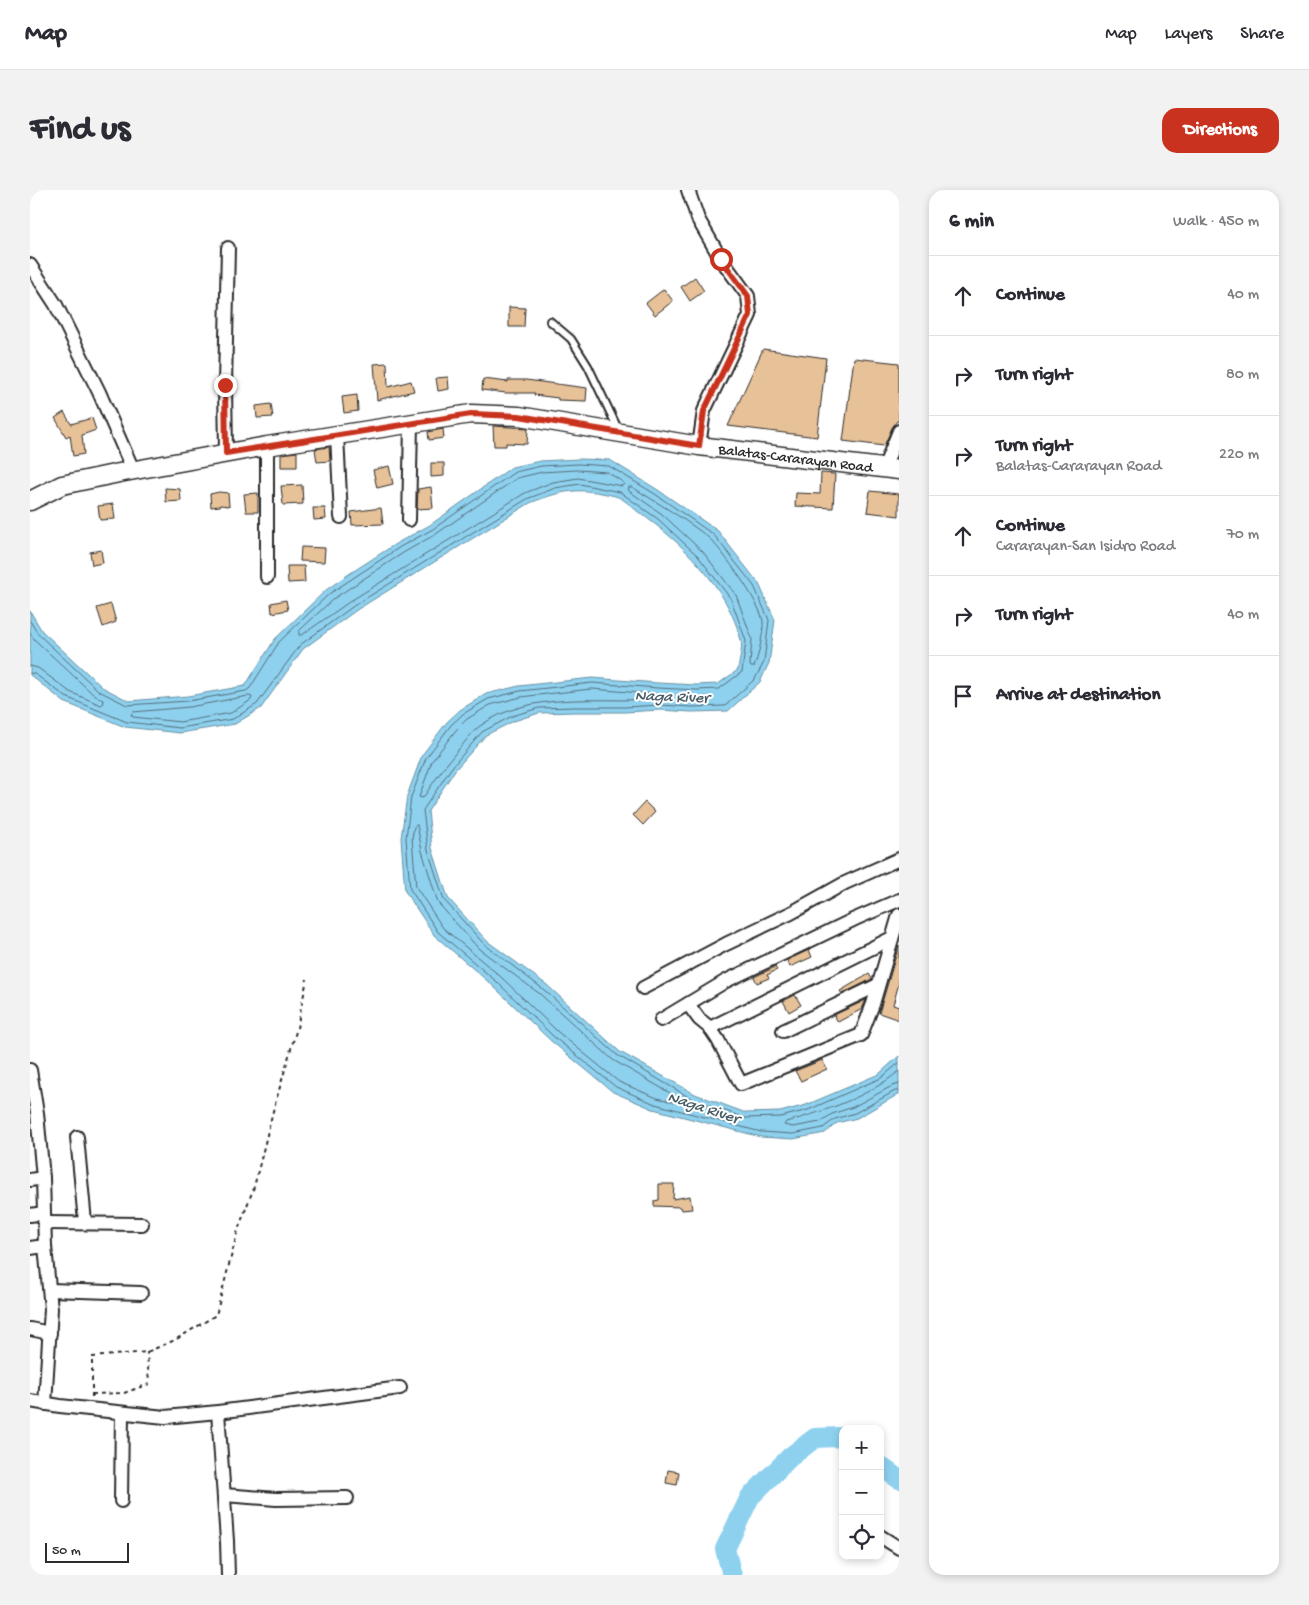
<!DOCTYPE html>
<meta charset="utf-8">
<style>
:root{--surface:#fff;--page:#f2f2f3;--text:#2b2b33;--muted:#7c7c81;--line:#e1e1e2;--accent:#c8321e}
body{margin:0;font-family:"Gochi Hand",sans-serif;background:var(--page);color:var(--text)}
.controls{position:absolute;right:15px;bottom:15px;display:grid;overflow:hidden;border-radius:10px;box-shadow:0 2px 8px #0003}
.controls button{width:45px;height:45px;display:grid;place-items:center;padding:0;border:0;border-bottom:1px solid var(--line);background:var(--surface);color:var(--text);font:25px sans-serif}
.scale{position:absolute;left:15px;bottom:12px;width:84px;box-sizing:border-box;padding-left:5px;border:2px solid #2b2b2b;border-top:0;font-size:14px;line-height:18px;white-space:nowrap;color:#2b2b2b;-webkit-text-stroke:4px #fff;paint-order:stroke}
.stop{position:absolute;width:15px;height:15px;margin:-11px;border:4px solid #c8321e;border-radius:50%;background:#fff}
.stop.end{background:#c8321e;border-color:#fff;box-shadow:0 1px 5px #0008}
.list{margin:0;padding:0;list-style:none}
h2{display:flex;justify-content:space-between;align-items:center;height:65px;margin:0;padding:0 20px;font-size:21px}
h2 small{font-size:16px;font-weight:400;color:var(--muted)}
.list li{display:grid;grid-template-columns:32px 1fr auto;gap:15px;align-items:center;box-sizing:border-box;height:80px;padding:0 20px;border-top:1px solid var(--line)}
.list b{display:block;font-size:19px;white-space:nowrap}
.list p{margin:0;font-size:16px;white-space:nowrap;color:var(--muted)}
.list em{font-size:16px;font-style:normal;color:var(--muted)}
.icon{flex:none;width:28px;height:28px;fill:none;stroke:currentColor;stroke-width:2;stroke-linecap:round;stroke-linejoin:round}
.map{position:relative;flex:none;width:869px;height:1385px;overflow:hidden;border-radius:15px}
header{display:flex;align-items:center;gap:30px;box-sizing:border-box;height:70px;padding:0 25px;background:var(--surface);border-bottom:1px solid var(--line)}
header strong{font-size:24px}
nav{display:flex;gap:28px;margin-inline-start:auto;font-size:18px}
.intro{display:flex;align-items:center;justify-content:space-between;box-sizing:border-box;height:120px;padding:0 30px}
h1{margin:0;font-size:35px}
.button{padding:12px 22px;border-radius:15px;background:var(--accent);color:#fff;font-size:18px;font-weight:700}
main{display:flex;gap:30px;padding:0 30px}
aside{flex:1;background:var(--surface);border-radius:15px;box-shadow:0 2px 8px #0003}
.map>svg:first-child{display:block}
.water{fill:#8ed1ef;stroke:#668fa1}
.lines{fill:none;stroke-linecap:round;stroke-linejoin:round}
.shore{stroke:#536d79;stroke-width:1}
.river{stroke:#8ed1ef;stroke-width:20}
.building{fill:#e7c198;stroke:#2b2b2b}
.lane-casing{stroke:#2b2b2b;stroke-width:10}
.street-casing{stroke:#2b2b2b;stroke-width:16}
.secondary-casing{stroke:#2b2b2b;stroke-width:21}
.path{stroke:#2b2b2b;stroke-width:2;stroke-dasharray:4 4;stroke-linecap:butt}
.lane{stroke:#fff;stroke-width:6}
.street{stroke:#fff;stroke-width:12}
.secondary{stroke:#fff;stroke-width:18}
.route{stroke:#c8321e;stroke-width:6}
.labels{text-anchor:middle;stroke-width:4;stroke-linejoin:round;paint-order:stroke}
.street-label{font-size:15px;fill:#2b2b2b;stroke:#fff}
.water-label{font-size:16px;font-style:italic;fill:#495d66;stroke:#fff}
</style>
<header>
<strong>Map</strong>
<nav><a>Map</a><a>Layers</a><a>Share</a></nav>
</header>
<div class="intro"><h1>Find us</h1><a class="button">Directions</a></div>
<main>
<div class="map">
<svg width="869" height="1385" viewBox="0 0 869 1385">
<rect width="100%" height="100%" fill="#fff"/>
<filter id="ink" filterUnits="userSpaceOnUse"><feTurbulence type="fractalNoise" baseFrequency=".02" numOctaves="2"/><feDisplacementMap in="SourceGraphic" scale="10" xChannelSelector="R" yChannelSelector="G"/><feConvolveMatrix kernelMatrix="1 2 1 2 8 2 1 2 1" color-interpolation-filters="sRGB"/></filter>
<g filter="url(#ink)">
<path class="water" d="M549 269 580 270 628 300 688 341 729 394 745 430 739 473 730 492 698 521 662 522 630 520 595 522H545L509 523 484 531 456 545 425 580 398 621 402 658 418 708 457 751 517 795 590 862 665 904 716 923 750 922 776 915 849 884 869 866V904L827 928 807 933 795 943 763 949 731 947 623 919 583 902 521 851 462 795 404 745 375 701 371 648 377 606 392 565 417 532 430 520 456 504 489 496 562 488 628 493 666 495 688 494 708 480C709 471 713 459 711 450 697 396 652 352 607 321 601 316 593 308 585 306 549 297 533 300 500 313L328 419 273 459 231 518 205 534 150 543 95 537 34 512 0 485V421L12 441 72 497 99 511 158 506 215 496 245 449 296 400 316 386 367 353 400 335 482 277 510 271Z"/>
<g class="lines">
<g class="shore">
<polygon points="548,280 577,282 593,292 594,294 592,296 548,288 523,292 495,303 322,410 272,445 269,445 269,441 303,409 373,363 406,344 487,288 512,282"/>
<path d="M599 297H602C626 312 657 330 679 348 692 360 732 415 733 432 734 441 728 469 724 477H721L720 475 722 449 706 405 673 362 632 324 599 301Z"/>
<polyline points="0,431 8,444 69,501 97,515 158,511 216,501 220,498 249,452 299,404 370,357 403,339 485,282 511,276 548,274 579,276 625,304 684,345 724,396 739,430 734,472 725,489 695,516 662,517 630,515 595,517 545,517 509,518 482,526 452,542 422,577 393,620 398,660 414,710 454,754 513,799 587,865 662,909 715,928 751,927 778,920 851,888 869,873"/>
<polyline points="0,443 4,449 64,505 73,510 74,513 71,515 40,502 8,478 0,476"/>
<polyline points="0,483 5,484 36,507 97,532 150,538 203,529 227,514 270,455 325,415 497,309 525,298 550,294 590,302 628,329 668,366 701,409 716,451 712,482 689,499 667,500 628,498 562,493 490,501 458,509 433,524 421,535 396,568 381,607 376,648 380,699 408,742 466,791 524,847 586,897 625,914 731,942 763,944 793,938 805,929 825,923 865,901 869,901"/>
<path d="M562 499 624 504 626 507 624 509C567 513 500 500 450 536 444 540 439 547 434 553 419 570 406 588 393 608L389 607 402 571 426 540 437 529 460 515 491 507Z"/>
<polygon points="219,506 222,507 221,510 201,523 150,532 103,527 101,524 103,522 159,517"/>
<polygon points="387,635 392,661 408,713 449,759 510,804 583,870 652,910 652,914 627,908 589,892 528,842 470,786 413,738 386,697 382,648 384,637"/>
<path d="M869 881C840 906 793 922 756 932L754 935 763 937 790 932 802 924 823 917 862 896 869 894"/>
</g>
<g class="river">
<polyline points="850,1276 869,1289"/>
<polyline points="702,1385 695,1359 720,1307 760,1267 785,1248 809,1247 813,1250"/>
</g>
</g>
<g class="building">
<polygon points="665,87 674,101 660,111 651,97"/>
<polygon points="634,99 643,111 625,125 616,113"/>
<polygon points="479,117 495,118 494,137 479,137"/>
<polygon points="733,159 796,168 787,247 698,236"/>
<polygon points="824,168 869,173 869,231 867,231 862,238 854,256 813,251"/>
<polygon points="357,173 358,197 381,191 384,201 347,210 344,174"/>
<polygon points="418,187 419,199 408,201 406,188"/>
<polygon points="453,189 478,192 478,190 496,190 557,198 556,211 528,210 528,208 504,205 505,203 476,203 452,200"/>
<polygon points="327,205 328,221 314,223 312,207"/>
<polygon points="241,214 243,227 227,228 226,216"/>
<polygon points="34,222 41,234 62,228 66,240 52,245 54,264 43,266 40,245 36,247 25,228"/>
<polygon points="463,236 498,238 497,254 476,253 476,256 464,256"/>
<polygon points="413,239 414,248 399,250 398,242"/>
<polygon points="299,257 300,271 287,272 285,259"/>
<polygon points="267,262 267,277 251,277 251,264"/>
<polygon points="401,273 414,273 414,286 401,287"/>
<polygon points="359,276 363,294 347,298 343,280"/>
<polygon points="791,283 805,284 803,318 765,316 766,303 790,304"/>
<polygon points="272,295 273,314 253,315 251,296"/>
<polygon points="401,297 403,318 387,319 388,299"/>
<polygon points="135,298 150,299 151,311 136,312"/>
<polygon points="840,301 869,304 869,326 837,322"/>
<polygon points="189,302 198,303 199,316 190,315 190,316 181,317 180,304"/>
<polygon points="228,303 228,322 216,322 214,304"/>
<polygon points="83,314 85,329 70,330 68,316"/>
<polygon points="283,318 295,318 296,329 284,330"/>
<polygon points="351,318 353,334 322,335 321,322"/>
<polygon points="271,357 295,358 294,372 270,371"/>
<polygon points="71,360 73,373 62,375 60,362"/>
<polygon points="257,376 274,376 275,392 258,393"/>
<polygon points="256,410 258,420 242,423 241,413"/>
<polygon points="81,414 86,432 73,437 67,418"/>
<polygon points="615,612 625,622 613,635 603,625"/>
<polygon points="869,755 869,793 863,815 869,817 869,830 849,823"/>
<polygon points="779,760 782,767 760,777 757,770"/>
<polygon points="745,777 747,780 737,785 739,788 727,793 724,787"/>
<polygon points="839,784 842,789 812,804 810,801"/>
<polygon points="765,805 771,815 759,822 753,811"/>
<polygon points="836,810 832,819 808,832 804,825"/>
<polygon points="792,870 797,879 771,891 765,881"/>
<polygon points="629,994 644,994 643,1009 660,1006 662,1019 652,1020 651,1017 624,1016 624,1011 629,1010"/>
<polygon points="638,1280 649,1282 647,1295 636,1293"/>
</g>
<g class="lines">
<defs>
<polyline id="lane" points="520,131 541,149 558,176 588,239"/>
<g id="street">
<polyline points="658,0 668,29 691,69 718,106 720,125 674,221 669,256"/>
<polyline points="0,75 26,115 69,202 103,280"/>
<polyline points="307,245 311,327"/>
<polyline points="237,256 237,387"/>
<polyline points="196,263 195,195 198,58"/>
<polyline points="854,278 869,241"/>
<polyline points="379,330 381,234"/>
<polyline points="613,798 696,754 761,723 815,693 869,669"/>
<polyline points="658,814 669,829 680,838 862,748"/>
<polyline points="631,830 696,791 825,729 869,710"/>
<polyline points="680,838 688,850 711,894 831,845 843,814 869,725"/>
<polyline points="753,841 848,795"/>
<polyline points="0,880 7,923 13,988"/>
<polyline points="47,947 55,1032"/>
<polyline points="0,990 13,988 15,1056 21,1119 15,1214"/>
<polyline points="0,1025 14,1023"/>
<polyline points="15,1033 112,1034"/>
<polyline points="0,1058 15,1056"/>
<polyline points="20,1100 111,1103"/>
<polyline points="0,1139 20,1143"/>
<polyline points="0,1211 30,1216 135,1227 188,1222 370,1198"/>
<polyline points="188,1222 197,1351 198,1385"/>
<polyline points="194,1305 246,1309 317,1308"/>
<polyline points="91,1311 92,1223"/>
<polyline points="850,1346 869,1358"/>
</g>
<g id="secondary">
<path id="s1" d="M0 311 32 295 89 283 237 256 441 224 489 226 669 256 869 280"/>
</g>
</defs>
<use href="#lane" class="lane-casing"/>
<use href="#street" class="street-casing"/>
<use href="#secondary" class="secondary-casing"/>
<g class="path">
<polyline points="62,1204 94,1203 119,1194 117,1162"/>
<polyline points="62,1207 62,1167 117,1162 145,1150 186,1125 208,1040 224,997 243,921 267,838 277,789"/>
</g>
<use href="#lane" class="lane"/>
<use href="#street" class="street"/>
<use href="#secondary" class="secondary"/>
</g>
</g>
<g class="lines" filter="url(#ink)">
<polyline class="route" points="195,195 196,263 441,224 489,226 669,256 674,221 720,125 718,106 691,69"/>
</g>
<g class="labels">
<g class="street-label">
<text dy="5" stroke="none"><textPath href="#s1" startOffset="779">Balatas-Cararayan Road</textPath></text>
</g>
<g class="water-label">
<text transform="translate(642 505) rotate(2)" y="6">Naga River</text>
<text transform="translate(674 916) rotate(18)" y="6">Naga River</text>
</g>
</g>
</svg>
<div class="controls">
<button>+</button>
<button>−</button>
<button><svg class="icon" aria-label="locate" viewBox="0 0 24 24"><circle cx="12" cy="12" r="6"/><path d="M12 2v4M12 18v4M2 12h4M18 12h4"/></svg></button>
</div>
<div class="scale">50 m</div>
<div class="stop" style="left:691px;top:69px"></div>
<div class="stop end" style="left:195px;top:195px"></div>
</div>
<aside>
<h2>6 min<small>Walk · 450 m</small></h2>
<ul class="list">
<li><svg class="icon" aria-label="ahead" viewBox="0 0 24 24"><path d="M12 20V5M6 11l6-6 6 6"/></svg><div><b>Continue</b></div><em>40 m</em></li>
<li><svg class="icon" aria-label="right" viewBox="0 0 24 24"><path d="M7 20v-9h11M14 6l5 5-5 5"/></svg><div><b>Turn right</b></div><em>80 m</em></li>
<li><svg class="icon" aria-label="right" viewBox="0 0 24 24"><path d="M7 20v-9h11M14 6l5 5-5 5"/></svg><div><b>Turn right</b><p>Balatas-Cararayan Road</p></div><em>220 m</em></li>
<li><svg class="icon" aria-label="ahead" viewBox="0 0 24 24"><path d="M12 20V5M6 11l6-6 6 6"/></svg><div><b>Continue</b><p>Cararayan-San Isidro Road</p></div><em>70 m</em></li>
<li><svg class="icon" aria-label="right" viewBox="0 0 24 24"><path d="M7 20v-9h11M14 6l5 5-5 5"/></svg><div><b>Turn right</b></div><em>40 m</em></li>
<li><svg class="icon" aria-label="arrive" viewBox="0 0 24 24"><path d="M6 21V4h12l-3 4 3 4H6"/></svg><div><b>Arrive at destination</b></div></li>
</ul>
</aside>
</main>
